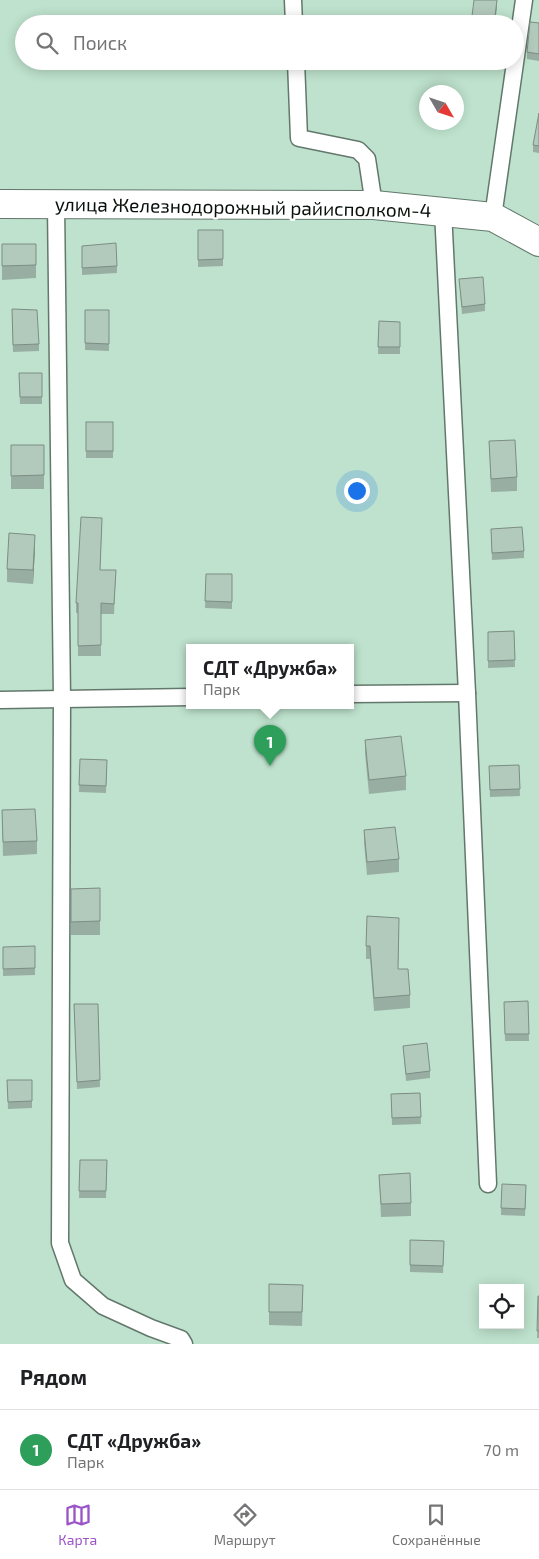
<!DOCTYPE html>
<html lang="ru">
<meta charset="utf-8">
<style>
:root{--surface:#fff;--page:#f6f6f6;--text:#202124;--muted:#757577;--line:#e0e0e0;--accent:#9b54c8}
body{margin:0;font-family:"Exo 2",sans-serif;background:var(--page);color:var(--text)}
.controls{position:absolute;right:15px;bottom:15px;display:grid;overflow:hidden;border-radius:0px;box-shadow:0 2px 12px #0003}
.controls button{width:45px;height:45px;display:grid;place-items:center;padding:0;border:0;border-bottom:1px solid var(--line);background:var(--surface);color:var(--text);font:25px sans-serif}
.compass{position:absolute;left:419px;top:85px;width:45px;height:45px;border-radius:50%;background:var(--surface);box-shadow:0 2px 12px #0003;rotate:129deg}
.you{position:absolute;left:356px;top:490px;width:18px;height:18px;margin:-12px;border:4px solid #fff;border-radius:50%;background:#1a73e8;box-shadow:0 0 0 8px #1a73e833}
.badge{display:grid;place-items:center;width:32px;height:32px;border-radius:50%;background:var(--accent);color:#fff;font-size:16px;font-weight:700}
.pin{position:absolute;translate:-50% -41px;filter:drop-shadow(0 1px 2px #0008)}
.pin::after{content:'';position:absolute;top:26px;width:18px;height:15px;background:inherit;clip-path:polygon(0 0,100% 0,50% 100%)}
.popup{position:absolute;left:186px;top:644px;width:168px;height:65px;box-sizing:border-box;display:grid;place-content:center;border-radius:0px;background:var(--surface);filter:drop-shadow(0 1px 4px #0005);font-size:16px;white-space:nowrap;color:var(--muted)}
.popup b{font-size:19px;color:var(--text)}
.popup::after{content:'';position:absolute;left:50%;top:100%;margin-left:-10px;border:10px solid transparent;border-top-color:var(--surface)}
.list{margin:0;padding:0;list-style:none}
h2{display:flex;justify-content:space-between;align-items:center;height:65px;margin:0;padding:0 20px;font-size:21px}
h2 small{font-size:16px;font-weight:400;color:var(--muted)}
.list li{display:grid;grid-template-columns:32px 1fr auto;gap:15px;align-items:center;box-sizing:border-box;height:80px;padding:0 20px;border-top:1px solid var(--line)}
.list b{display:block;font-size:19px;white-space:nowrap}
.list p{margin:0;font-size:16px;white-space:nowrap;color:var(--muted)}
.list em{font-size:16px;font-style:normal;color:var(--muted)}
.icon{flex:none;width:28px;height:28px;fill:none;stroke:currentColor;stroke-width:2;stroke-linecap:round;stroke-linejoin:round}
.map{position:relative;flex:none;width:539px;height:1344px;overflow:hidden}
.search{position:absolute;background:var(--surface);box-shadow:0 2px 12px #0003;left:15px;right:15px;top:15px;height:55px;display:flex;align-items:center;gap:12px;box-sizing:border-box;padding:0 18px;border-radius:28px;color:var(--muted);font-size:19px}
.sheet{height:145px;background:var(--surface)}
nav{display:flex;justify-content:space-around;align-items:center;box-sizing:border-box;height:70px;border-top:1px solid var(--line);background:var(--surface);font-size:14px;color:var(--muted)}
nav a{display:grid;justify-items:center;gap:2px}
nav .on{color:var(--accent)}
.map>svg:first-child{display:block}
.green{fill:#bee2cd;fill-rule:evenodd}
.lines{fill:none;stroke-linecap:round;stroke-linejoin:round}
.lane-casing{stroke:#63786c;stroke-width:19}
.street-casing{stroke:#63786c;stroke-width:30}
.lane{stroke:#fff;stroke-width:16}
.street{stroke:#fff;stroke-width:28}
.wall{fill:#99aea2}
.shaded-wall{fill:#7d8d84}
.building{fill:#b2cabc;stroke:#7d8d84}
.labels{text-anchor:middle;stroke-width:4.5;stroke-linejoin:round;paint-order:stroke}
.street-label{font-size:19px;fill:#08100b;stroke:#fff}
</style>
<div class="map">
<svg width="539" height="1344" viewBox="0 0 539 1344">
<rect width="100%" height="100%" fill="#f0fef6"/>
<path class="green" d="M0 0H539V1344H0ZM24 24H515V61H24ZM426 92H456V122H426ZM190 647H350V705H190ZM483 1288H520V1325H483Z"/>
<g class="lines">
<defs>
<g id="lane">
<polyline points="293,0 294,24"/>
<polyline points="296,61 299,138 358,150 367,159 374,205"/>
<polyline points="56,204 62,699 60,1243 73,1280 103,1306 151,1328 181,1339 184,1344"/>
<polyline points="443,211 467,693 488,1184"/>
<polyline points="493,217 524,0"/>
<polyline points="350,694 467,693"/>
<polyline points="0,700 190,697"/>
</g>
<polyline id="street" points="0,204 374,205 493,217 539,242"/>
</defs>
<use href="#lane" class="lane-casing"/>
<use href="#street" class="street-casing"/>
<use href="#lane" class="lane"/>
<use href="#street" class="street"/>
</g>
<g class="wall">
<polygon points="539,23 539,61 527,59 527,52"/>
<polygon points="539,113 539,153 533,152 533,145"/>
<polygon points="198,230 223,230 223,266 198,267"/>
<polygon points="2,244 36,244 36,278 2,280"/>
<polygon points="82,246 117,266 117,273 82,275"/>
<polygon points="459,279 485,304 485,311 462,314"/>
<polygon points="12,309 39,344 39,351 13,352"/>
<polygon points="85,310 109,310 109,351 85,350"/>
<polygon points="379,321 400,322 400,354 378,354"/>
<polygon points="19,373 42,373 42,404 20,404"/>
<rect x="86" y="422" width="27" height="36"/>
<polygon points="489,441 517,477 517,491 491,492"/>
<rect x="11" y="445" width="33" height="44"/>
<polygon points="102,528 100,570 116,570 114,614 101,614 101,656 78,656 78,613 76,613 76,603"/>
<polygon points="491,529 524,551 524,558 492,560"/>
<polygon points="35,548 33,584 7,582 7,569"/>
<polygon points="206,574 232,574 232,609 205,608"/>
<polygon points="514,631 515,667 488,668 488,632"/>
<polygon points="365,740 406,776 406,790 369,794 365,753"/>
<polygon points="80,759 107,760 106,793 79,792"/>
<polygon points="519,765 520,796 490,797 489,766"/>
<polygon points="2,810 37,841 37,854 3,856"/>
<polygon points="364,830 399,859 399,872 367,875 364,843"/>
<polygon points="100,888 100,935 71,935 71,889"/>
<polygon points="399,931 398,969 410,995 410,1008 374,1011 370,959 366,959 366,946"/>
<polygon points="35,946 35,975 3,976 3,947"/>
<polygon points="528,1001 529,1041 505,1041 504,1002"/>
<polygon points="74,1004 98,1004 100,1087 77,1089"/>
<polygon points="403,1046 430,1071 430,1078 406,1081"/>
<polygon points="7,1080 32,1080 32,1108 8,1109"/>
<polygon points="420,1093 421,1124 392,1125 391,1094"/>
<polygon points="80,1160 107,1160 106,1198 79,1198"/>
<polygon points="379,1175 411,1203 411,1216 381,1217"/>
<polygon points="526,1192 525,1216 501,1215 501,1208"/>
<polygon points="410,1240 444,1241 443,1273 410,1272"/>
<polygon points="269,1284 303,1285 302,1326 269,1325"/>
<polygon points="538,1296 539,1296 539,1338 537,1338"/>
</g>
<g class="shaded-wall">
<polygon points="497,0 497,6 495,24 494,24"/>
<polygon points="35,535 35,548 33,584 33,570"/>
</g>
<g class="building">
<polygon points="474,0 497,0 494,24 471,24"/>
<polygon points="530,22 539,23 539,54 527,52"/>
<polygon points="539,113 539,146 533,145"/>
<polygon points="198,230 223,230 223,259 198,260"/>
<polygon points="116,243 117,266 82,268 82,246"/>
<polygon points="2,244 36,244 36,265 2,266"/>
<polygon points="483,277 485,304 462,307 459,279"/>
<polygon points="12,309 37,310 39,344 13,345"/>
<polygon points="85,310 109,310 109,344 85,343"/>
<polygon points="379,321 400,322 400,347 378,347"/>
<polygon points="19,373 42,373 42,397 20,397"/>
<rect x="86" y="422" width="27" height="29"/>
<polygon points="515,440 517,477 491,479 489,441"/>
<polygon points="11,445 44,445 44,475 11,476"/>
<polygon points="81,517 102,518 100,570 116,570 114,604 101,603 101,645 78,646 78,603 76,603"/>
<polygon points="522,527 524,551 492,553 491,529"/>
<polygon points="9,533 35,535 33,570 7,569"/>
<polygon points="206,574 232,574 232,602 205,601"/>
<polygon points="514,631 515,660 488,661 488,632"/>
<polygon points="401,736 406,776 369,780 365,740"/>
<polygon points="80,759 107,760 106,786 79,785"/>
<polygon points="519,765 520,789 490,790 489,766"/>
<polygon points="35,809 37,841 3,842 2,810"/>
<polygon points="395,827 399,859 367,862 364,830"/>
<polygon points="100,888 100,921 71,922 71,889"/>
<polygon points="367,916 399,918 398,969 408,969 410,995 374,998 370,946 366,946"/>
<polygon points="35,946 35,968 3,969 3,947"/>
<polygon points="528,1001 529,1034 505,1034 504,1002"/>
<polygon points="74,1004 98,1004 100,1080 77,1082"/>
<polygon points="427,1043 430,1071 406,1074 403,1046"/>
<polygon points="7,1080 32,1080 32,1101 8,1102"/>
<polygon points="420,1093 421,1117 392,1118 391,1094"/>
<polygon points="80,1160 107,1160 106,1191 79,1191"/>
<polygon points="410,1173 411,1203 381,1204 379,1175"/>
<polygon points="502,1184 526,1185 525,1209 501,1208"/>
<polygon points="410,1240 444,1241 443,1266 410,1265"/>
<polygon points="269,1284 303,1285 302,1312 269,1312"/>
<polygon points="538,1296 539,1296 539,1331 537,1331"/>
</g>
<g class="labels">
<g class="street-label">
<text transform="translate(243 207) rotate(1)" y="7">улица Железнодорожный райисполком-4</text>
</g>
</g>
</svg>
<div class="controls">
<button><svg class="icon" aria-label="locate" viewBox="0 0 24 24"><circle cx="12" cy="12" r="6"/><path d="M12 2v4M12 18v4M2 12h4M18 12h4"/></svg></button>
</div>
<svg class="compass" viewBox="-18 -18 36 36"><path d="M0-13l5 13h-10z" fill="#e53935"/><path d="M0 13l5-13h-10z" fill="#757577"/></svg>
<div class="you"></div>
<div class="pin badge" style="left:270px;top:766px;background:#2e9e5b">1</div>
<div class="popup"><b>СДТ «Дружба»</b>Парк</div>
<div class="search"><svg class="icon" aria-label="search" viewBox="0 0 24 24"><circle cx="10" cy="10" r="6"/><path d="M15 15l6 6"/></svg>Поиск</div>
</div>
<section class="sheet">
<h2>Рядом<small></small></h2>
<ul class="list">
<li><span class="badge" style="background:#2e9e5b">1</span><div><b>СДТ «Дружба»</b><p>Парк</p></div><em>70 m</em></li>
</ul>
</section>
<nav>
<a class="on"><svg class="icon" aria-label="map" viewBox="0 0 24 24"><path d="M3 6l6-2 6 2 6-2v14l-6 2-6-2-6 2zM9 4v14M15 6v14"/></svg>Карта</a>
<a><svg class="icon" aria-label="directions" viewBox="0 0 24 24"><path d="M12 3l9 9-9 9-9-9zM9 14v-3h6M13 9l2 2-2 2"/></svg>Маршрут</a>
<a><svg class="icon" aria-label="saved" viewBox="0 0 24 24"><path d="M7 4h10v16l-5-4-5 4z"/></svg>Сохранённые</a>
</nav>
